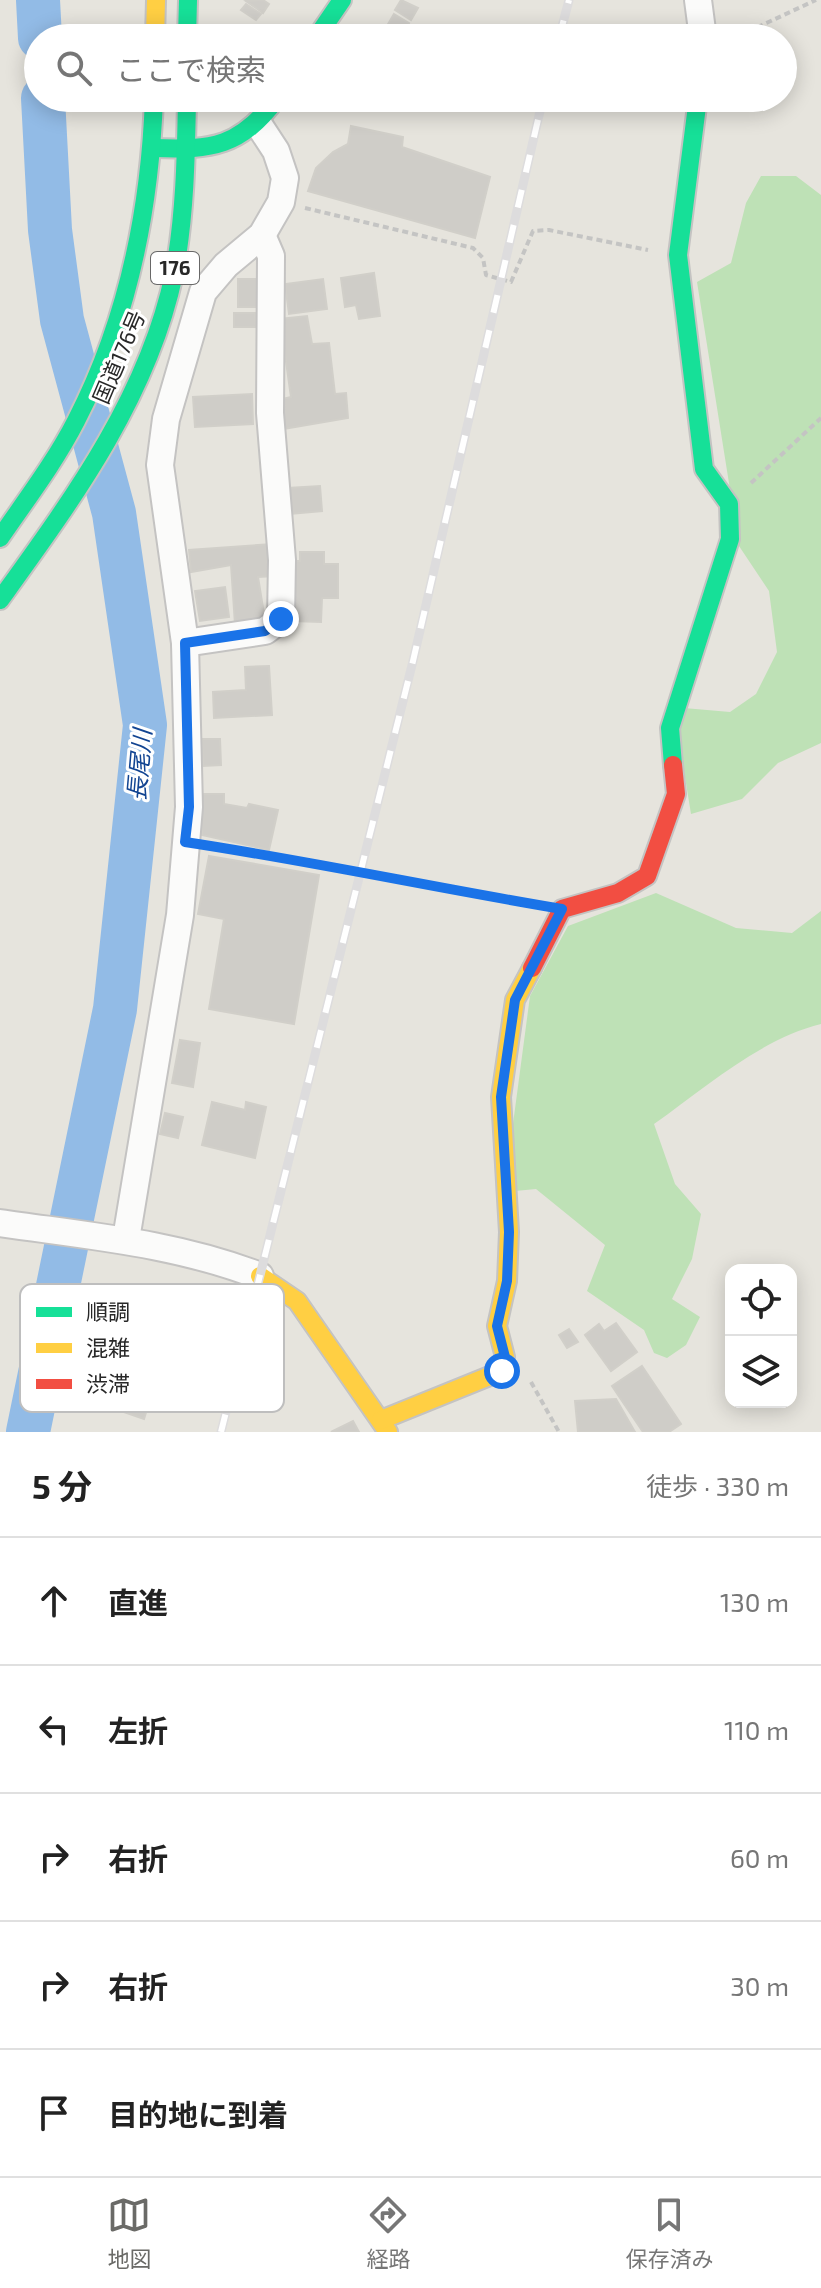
<!DOCTYPE html>
<html lang="ja">
<meta charset="utf-8">
<style>
:root{--surface:#fff;--page:#f2f2f2;--text:#222;--muted:#767676;--line:#e0e0e0;--accent:#6a6a67}
body{margin:0;font-family:"Exo 2","Noto Sans JP",sans-serif;background:var(--page);color:var(--text)}
.controls{position:absolute;right:24px;bottom:24px;display:grid;overflow:hidden;border-radius:16px;box-shadow:0 4px 20px #0003}
.controls button{width:72px;height:72px;display:grid;place-items:center;padding:0;border:0;border-bottom:2px solid var(--line);background:var(--surface);color:var(--text);font:40px sans-serif}
.stop{position:absolute;width:24px;height:24px;margin:-18px;border:6px solid #1a73e8;border-radius:50%;background:#fff}
.stop.end{background:#1a73e8;border-color:#fff;box-shadow:0 2px 8px #0008}
.list{margin:0;padding:0;list-style:none}
h2{display:flex;justify-content:space-between;align-items:center;height:104px;margin:0;padding:0 32px;font-size:34px}
h2 small{font-size:26px;font-weight:400;color:var(--muted)}
.list li{display:grid;grid-template-columns:52px 1fr auto;gap:24px;align-items:center;box-sizing:border-box;height:128px;padding:0 32px;border-top:2px solid var(--line)}
.list b{display:block;font-size:30px;white-space:nowrap}
.list em{font-size:26px;font-style:normal;color:var(--muted)}
.icon{flex:none;width:44px;height:44px;fill:none;stroke:currentColor;stroke-width:2;stroke-linecap:round;stroke-linejoin:round}
.map{position:relative;flex:none;width:821px;height:1432px;overflow:hidden}
.search{position:absolute;background:var(--surface);box-shadow:0 4px 20px #0003;left:24px;right:24px;top:24px;height:88px;display:flex;align-items:center;gap:20px;box-sizing:border-box;padding:0 28px;border-radius:44px;color:var(--muted);font-size:30px}
.sheet{height:744px;background:var(--surface)}
nav{display:flex;justify-content:space-around;align-items:center;box-sizing:border-box;height:112px;border-top:2px solid var(--line);background:var(--surface);font-size:22px;color:var(--muted)}
nav a{display:grid;justify-items:center;gap:4px}
nav .on{color:var(--accent)}
.map>svg:first-child{display:block}
.green{fill:#bee1b6}
.lines{fill:none;stroke-linecap:round;stroke-linejoin:round}
.river{stroke:#92bbe6;stroke-width:44}
.building{fill:#cfcdc8;stroke:#d1cfc9;stroke-width:2}
.street-casing{stroke:#c4c3c2;stroke-width:30}
.fast-casing{stroke:#c4c3c2;stroke-width:22}
.slow-casing{stroke:#c4c3c2;stroke-width:22}
.jam-casing{stroke:#c4c3c2;stroke-width:22}
.path{stroke:#c4c4c3;stroke-width:4;stroke-dasharray:6 4;stroke-linecap:butt}
.street{stroke:#fbfbfa;stroke-width:26}
.fast{stroke:#16e098;stroke-width:18}
.slow{stroke:#ffcf43;stroke-width:18}
.jam{stroke:#f24e42;stroke-width:18}
.rail-casing{stroke:#dddcdd;stroke-width:9}
.rail{stroke:#fff;stroke-width:6;stroke-dasharray:18;stroke-linecap:butt}
.route{stroke:#1a73e8;stroke-width:10}
.labels{text-anchor:middle;stroke-width:6;stroke-linejoin:round;paint-order:stroke}
.shield{fill:#fff;stroke:#686868;stroke-width:2}
.shield-label{font-size:20px;font-weight:bold;fill:#282828}
.street-label{font-size:22px;fill:#282828;stroke:#fff}
.water-label{font-size:24px;font-style:italic;fill:#114492;stroke:#fff}
.key{fill:#fff;stroke:#bebebe;stroke-width:2}
.key-label{font-size:22px;fill:#282828}
</style>
<div class="map">
<svg width="821" height="1432" viewBox="0 0 821 1432">
<rect width="100%" height="100%" fill="#e6e4dd"/>
<g class="green">
<polygon points="761,176 796,176 821,195 821,743 778,763 742,799 691,814 677,728 684,708 730,712 756,694 777,652 769,591 739,546 697,282 731,263 746,203"/>
<path d="M656 893 736 928 792 933 821 911V1024C760 1039 705 1088 654 1124L675 1184 701 1214 692 1259 672 1299 700 1317 686 1345 667 1358 654 1353 644 1330 587 1291 605 1245 536 1189 515 1191 509 1154 530 996 568 926Z"/>
</g>
<g class="lines">
<g class="river">
<polyline points="38,0 40,38"/>
<polyline points="28,1432 115,1009 145,725 114,513 62,320 50,230 43,98"/>
</g>
</g>
<g class="building">
<polygon points="263,0 269,4 263,13 246,1"/>
<polygon points="401,0 418,8 411,20 395,10"/>
<polygon points="246,4 261,14 256,20 241,10"/>
<polygon points="394,14 409,23 400,38 380,38"/>
<polygon points="351,126 403,137 402,147 490,177 475,238 308,191 316,168 333,152 348,144"/>
<polygon points="374,273 380,316 359,319 356,305 345,307 341,278"/>
<rect x="238" y="279" width="19" height="28"/>
<polygon points="323,279 327,309 289,314 285,284"/>
<polygon points="234,313 255,313 256,327 234,327"/>
<polygon points="307,316 312,344 329,343 335,394 346,393 348,418 283,429 278,400 291,397 280,319"/>
<polygon points="252,394 253,424 195,427 193,397"/>
<polygon points="320,486 322,511 290,514 288,488"/>
<polygon points="272,544 273,576 258,577 265,620 235,624 231,565 191,572 189,550"/>
<polygon points="300,552 324,552 324,564 338,564 338,598 322,598 321,622 292,621 294,561 300,561"/>
<polygon points="225,587 229,617 200,621 195,591"/>
<polygon points="269,666 272,715 214,718 213,692 246,690 245,667"/>
<polygon points="202,739 220,739 221,765 203,766"/>
<polygon points="202,794 224,794 224,804 247,808 249,804 278,810 269,850 202,835"/>
<polygon points="209,856 319,875 294,1024 209,1009 224,919 198,914"/>
<polygon points="180,1040 200,1043 193,1087 172,1083"/>
<polygon points="212,1102 245,1110 246,1102 266,1107 255,1158 202,1145"/>
<polygon points="165,1113 183,1117 178,1138 160,1134"/>
<polygon points="616,1323 637,1352 611,1371 585,1335 599,1324 604,1331"/>
<polygon points="569,1329 578,1342 567,1348 559,1335"/>
<polygon points="120,1333 162,1348 157,1364 178,1371 165,1408 149,1403 144,1419 103,1405 109,1388 102,1386"/>
<polygon points="642,1366 681,1424 669,1432 643,1432 612,1386"/>
<polygon points="616,1399 635,1432 578,1432 575,1401"/>
<polygon points="353,1421 359,1432 331,1432"/>
</g>
<g class="lines">
<defs>
<g id="street">
<polyline points="698,0 703,38"/>
<polyline points="185,643 265,631 281,619 282,560 270,413 271,256 262,235"/>
<path d="M0 1223C89 1236 175 1243 260 1276"/>
<polyline points="126,1239 180,915 189,807 185,643 160,465 166,419 203,292 226,265 262,235 281,202 285,178 276,151 259,125"/>
</g>
<g id="fast">
<polyline points="187,38 188,0"/>
<polyline points="316,38 342,0"/>
<path d="M154 148C213 150 240 147 277 98"/>
<path d="M0 538C26 500 55 462 76 421 128 320 150 210 154 98"/>
<path d="M0 600C72 500 148 397 174 274 185 216 186 157 187 98"/>
<polyline points="673,765 670,728 730,539 729,504 704,469 678,255 698,98"/>
</g>
<g id="slow">
<polyline points="155,38 156,0"/>
<polyline points="260,1276 297,1301 388,1432"/>
<polyline points="381,1420 502,1371 505,1357 497,1326 507,1281 509,1232 501,1097 515,1000 532,968"/>
</g>
<polyline id="jam" points="532,968 562,909 618,893 647,876 676,794 673,765"/>
</defs>
<use href="#street" class="street-casing"/>
<use href="#fast" class="fast-casing"/>
<use href="#slow" class="slow-casing"/>
<use href="#jam" class="jam-casing"/>
<g class="path">
<polyline points="755,38 760,26 816,0"/>
<polyline points="305,208 473,248 483,258 486,275 511,282 533,231 549,230 648,250"/>
<polyline points="751,483 821,418"/>
<polyline points="211,846 533,904"/>
<polyline points="531,1382 559,1432"/>
</g>
<use href="#street" class="street"/>
<use href="#fast" class="fast"/>
<use href="#slow" class="slow"/>
<use href="#jam" class="jam"/>
<defs>
<g id="rail">
<polyline points="559,38 569,0"/>
<polyline points="221,1432 413,661 543,98"/>
</g>
</defs>
<use href="#rail" class="rail-casing"/>
<use href="#rail" class="rail"/>
</g>
<g class="lines">
<path class="route" d="M281 619 265 631 185 643 189 807 185 842C311 861 436 888 562 909L515 1000 501 1097 509 1232 507 1281 497 1326 505 1357 502 1371"/>
</g>
<g class="labels">
<rect class="shield" x="151" y="252" width="48" height="32" rx="6"/>
<g class="shield-label">
<text x="175" y="275">176</text>
</g>
<g class="street-label">
<text transform="translate(119 357) rotate(-67)" y="8">国道176号</text>
</g>
<g class="water-label">
<text transform="translate(140 765) rotate(-85)" y="8">長尾川</text>
</g>
</g>
<rect x="20" y="1284" width="264" height="128" rx="12" class="key"/>
<rect x="36" y="1307" width="36" height="10" fill="#16e098"/>
<rect x="36" y="1343" width="36" height="10" fill="#ffcf43"/>
<rect x="36" y="1379" width="36" height="10" fill="#f24e42"/>
<g class="key-label">
<text x="86" y="1320">順調</text>
<text x="86" y="1356">混雑</text>
<text x="86" y="1392">渋滞</text>
</g>
</svg>
<div class="controls">
<button><svg class="icon" aria-label="locate" viewBox="0 0 24 24"><circle cx="12" cy="12" r="6"/><path d="M12 2v4M12 18v4M2 12h4M18 12h4"/></svg></button>
<button><svg class="icon" aria-label="layers" viewBox="0 0 24 24"><path d="M12 4l9 5-9 5-9-5zM3 14l9 5 9-5"/></svg></button>
</div>
<div class="stop" style="left:502px;top:1371px"></div>
<div class="stop end" style="left:281px;top:619px"></div>
<div class="search"><svg class="icon" aria-label="search" viewBox="0 0 24 24"><circle cx="10" cy="10" r="6"/><path d="M15 15l6 6"/></svg>ここで検索</div>
</div>
<section class="sheet">
<h2>5 分<small>徒歩 · 330 m</small></h2>
<ul class="list">
<li><svg class="icon" aria-label="ahead" viewBox="0 0 24 24"><path d="M12 20V5M6 11l6-6 6 6"/></svg><div><b>直進</b></div><em>130 m</em></li>
<li><svg class="icon" aria-label="left" viewBox="0 0 24 24"><path d="M17 20v-9H6M10 6l-5 5 5 5"/></svg><div><b>左折</b></div><em>110 m</em></li>
<li><svg class="icon" aria-label="right" viewBox="0 0 24 24"><path d="M7 20v-9h11M14 6l5 5-5 5"/></svg><div><b>右折</b></div><em>60 m</em></li>
<li><svg class="icon" aria-label="right" viewBox="0 0 24 24"><path d="M7 20v-9h11M14 6l5 5-5 5"/></svg><div><b>右折</b></div><em>30 m</em></li>
<li><svg class="icon" aria-label="arrive" viewBox="0 0 24 24"><path d="M6 21V4h12l-3 4 3 4H6"/></svg><div><b>目的地に到着</b></div></li>
</ul>
</section>
<nav>
<a class="on"><svg class="icon" aria-label="map" viewBox="0 0 24 24"><path d="M3 6l6-2 6 2 6-2v14l-6 2-6-2-6 2zM9 4v14M15 6v14"/></svg>地図</a>
<a><svg class="icon" aria-label="directions" viewBox="0 0 24 24"><path d="M12 3l9 9-9 9-9-9zM9 14v-3h6M13 9l2 2-2 2"/></svg>経路</a>
<a><svg class="icon" aria-label="saved" viewBox="0 0 24 24"><path d="M7 4h10v16l-5-4-5 4z"/></svg>保存済み</a>
</nav>
